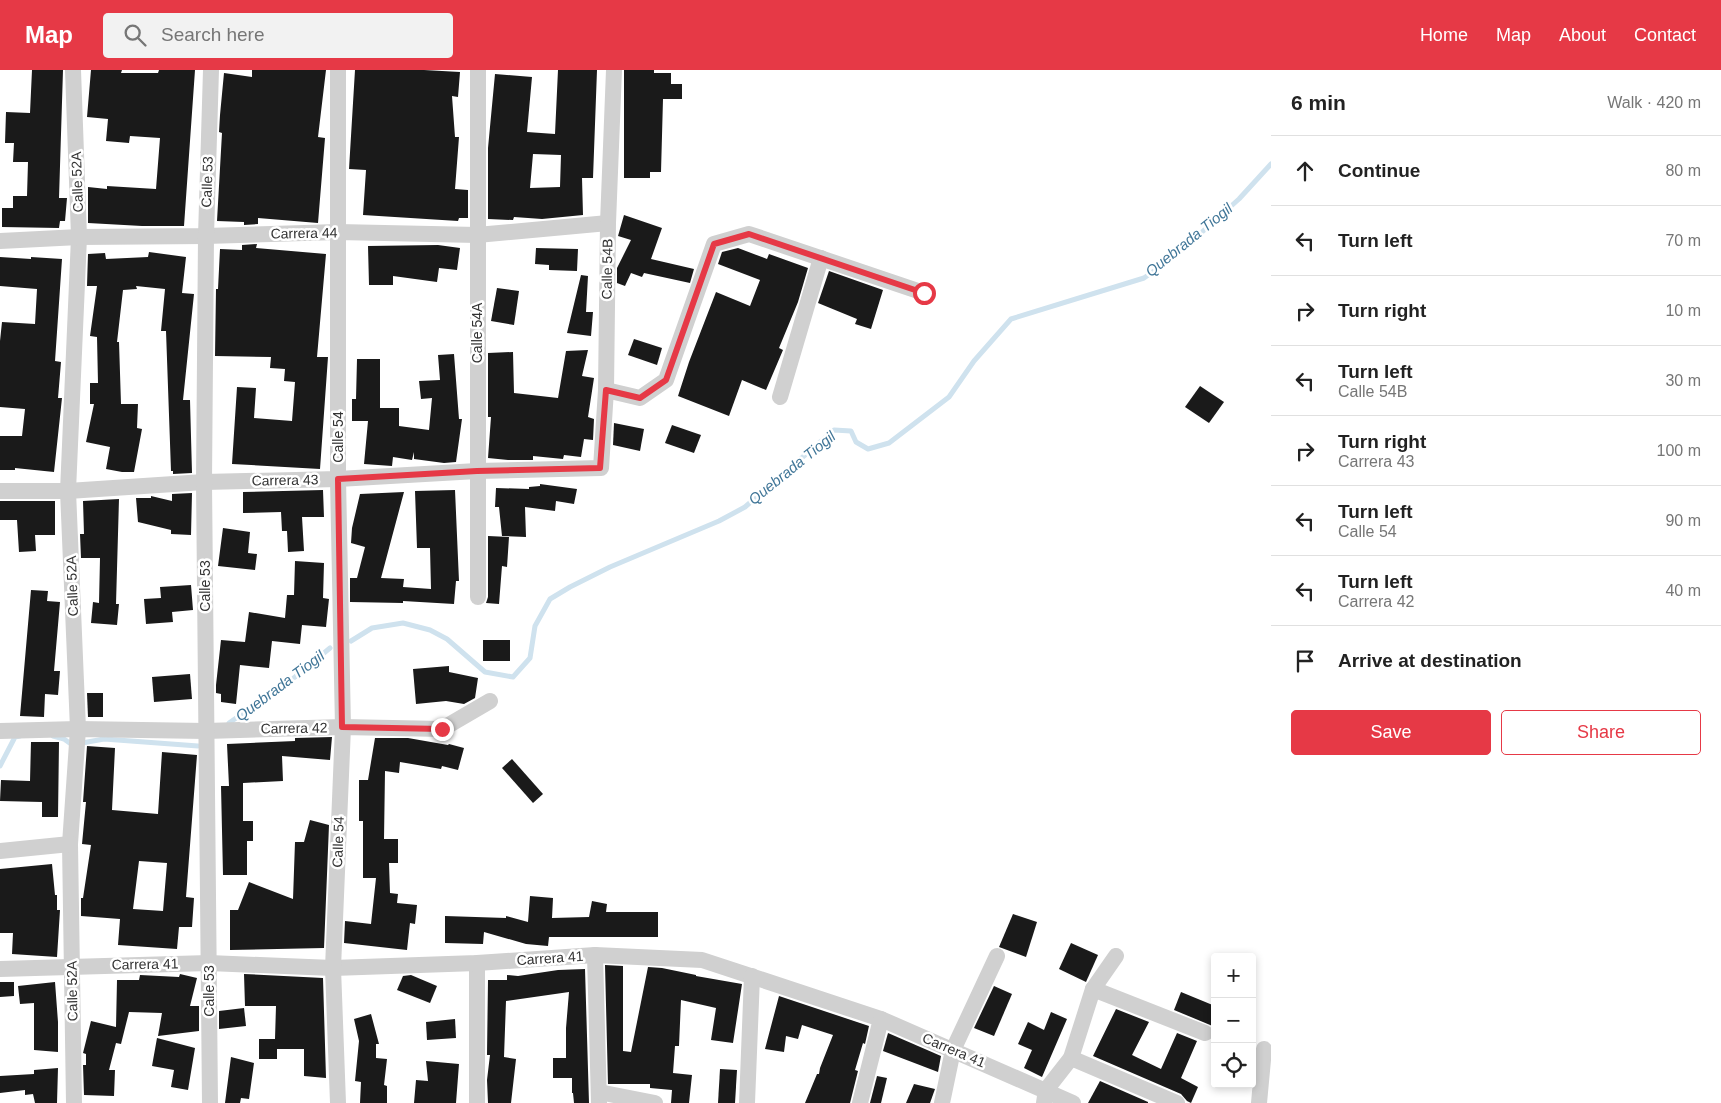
<!DOCTYPE html>
<meta charset="utf-8">
<style>
:root{--surface:#fff;--page:#f2f2f2;--text:#222;--muted:#767676;--line:#e0e0e0;--accent:#e63946}
body{margin:0;font-family:Arial,sans-serif;background:var(--page);color:var(--text)}
.controls{position:absolute;right:15px;bottom:15px;display:grid;overflow:hidden;border-radius:5px;box-shadow:0 2px 8px #0003}
.controls button{width:45px;height:45px;display:grid;place-items:center;padding:0;border:0;border-bottom:1px solid var(--line);background:var(--surface);color:var(--text);font:25px sans-serif}
.stop{position:absolute;width:15px;height:15px;margin:-11px;border:4px solid #e63946;border-radius:50%;background:#fff}
.stop.end{background:#e63946;border-color:#fff;box-shadow:0 1px 5px #0008}
.list{margin:0;padding:0;list-style:none}
h2{display:flex;justify-content:space-between;align-items:center;height:65px;margin:0;padding:0 20px;font-size:21px}
h2 small{font-size:16px;font-weight:400;color:var(--muted)}
.list li{display:grid;grid-template-columns:32px 1fr auto;gap:15px;align-items:center;box-sizing:border-box;height:70px;padding:0 20px;border-top:1px solid var(--line)}
.list b{display:block;font-size:19px;white-space:nowrap}
.list p{margin:0;font-size:16px;white-space:nowrap;color:var(--muted)}
.list em{font-size:16px;font-style:normal;color:var(--muted)}
.actions{display:flex;gap:10px;padding:15px 20px}
.actions a{flex:1;padding:11px 0;border:1px solid var(--accent);border-radius:5px;text-align:center;font-size:18px;color:var(--accent)}
.actions .main{background:var(--accent);color:#fff}
.icon{flex:none;width:28px;height:28px;fill:none;stroke:currentColor;stroke-width:2;stroke-linecap:round;stroke-linejoin:round}
.map{position:relative;flex:none;width:1271px;height:1033px;overflow:hidden}
header{display:flex;align-items:center;gap:30px;box-sizing:border-box;height:70px;padding:0 25px;background:var(--accent);color:#fff}
header strong{font-size:24px}
nav{display:flex;gap:28px;margin-inline-start:auto;font-size:18px}
.search{width:350px;height:45px;background:var(--page);display:flex;align-items:center;gap:12px;box-sizing:border-box;padding:0 18px;border-radius:5px;color:var(--muted);font-size:19px}
main{display:flex}
aside{flex:1;background:var(--surface)}
.map>svg:first-child{display:block}
.lines{fill:none;stroke-linecap:round;stroke-linejoin:round}
.stream{stroke:#cfe2ee;stroke-width:5}
.building{fill:#1a1a1a;fill-rule:evenodd}
.street{stroke:#d0d0d0;stroke-width:16}
.route{stroke:#e63946;stroke-width:6}
.labels{text-anchor:middle;stroke-width:5;stroke-linejoin:round;paint-order:stroke}
.street-label{font-size:14px;fill:#333;stroke:#fff}
.water-label{font-size:15px;font-style:italic;fill:#3f7597;stroke:#fff}
</style>
<header>
<strong>Map</strong>
<div class="search"><svg class="icon" aria-label="search" viewBox="0 0 24 24"><circle cx="10" cy="10" r="6"/><path d="M15 15l6 6"/></svg>Search here</div>
<nav><a>Home</a><a>Map</a><a>About</a><a>Contact</a></nav>
</header>
<main>
<div class="map">
<svg width="1271" height="1033" viewBox="0 0 1271 1033">
<rect width="100%" height="100%" fill="#fff"/>
<g class="lines">
<g class="stream">
<polyline points="351,571 372,558 403,553 430,560 447,569 485,602 513,607 530,588 535,556 550,529 570,517 610,497 719,451 745,437 834,360 851,361 856,372 868,379 889,373 949,327 974,291 1011,249 1144,208 1174,187 1239,129 1271,94"/>
<polyline points="229,653 295,607 330,578"/>
<polyline points="53,666 64,669 71,674"/>
<polyline points="82,673 104,669 198,676"/>
<polyline points="0,696 15,667 20,666"/>
</g>
</g>
<g class="building">
<polygon points="32,0 63,0 59,128 67,128 65,151 60,151 59,158 2,157 2,138 13,138 13,126 27,126 28,92 13,92 14,73 5,73 6,42 30,43"/>
<polygon points="91,0 122,0 121,3 158,3 159,0 195,0 184,156 142,156 88,153 88,117 107,119 107,116 156,119 160,68 130,66 129,73 106,71 108,49 87,47"/>
<polygon points="252,0 326,0 318,67 325,68 318,153 258,148 258,154 244,155 244,152 217,151 222,63 219,62 220,45 224,3 252,7"/>
<polygon points="355,0 424,0 460,2 458,27 452,26 455,67 459,67 455,119 468,120 468,148 459,148 458,151 363,145 366,100 349,99"/>
<path d="M558 0H597L593 108H582L583 145 542 149 514 147 513 150 488 149V78L495 4 532 7 527 62 555 64ZM533 84 561 85 560 117 530 118Z"/>
<polygon points="624,0 654,0 654,3 671,3 671,14 682,14 682,29 663,29 661,102 650,102 650,108 624,108"/>
<polygon points="624,145 662,158 651,189 694,199 690,213 644,203 642,207 631,203 625,216 617,213 617,198 631,170 618,166"/>
<polygon points="257,174 256,178 326,184 317,287 328,287 320,399 232,394 237,317 256,318 254,348 292,351 295,312 284,311 285,299 270,298 271,287 215,286 216,219 218,219 220,179 242,180 242,175"/>
<polygon points="438,175 460,178 457,200 439,198 437,212 393,206 393,215 369,215 368,176"/>
<polygon points="536,178 578,179 577,201 549,200 549,195 535,194"/>
<polygon points="738,178 767,189 769,184 808,198 798,232 779,278 783,280 766,320 742,310 729,346 678,326 689,292 716,222 750,236 760,210 718,194 722,182"/>
<polygon points="149,182 186,187 182,223 194,224 183,330 190,330 192,403 173,404 173,401 171,401 166,261 161,261 165,219 136,216 137,219 123,220 117,272 119,272 121,334 138,334 137,358 142,359 134,402 122,402 106,399 110,377 86,372 94,334 90,334 90,313 98,313 97,267 90,266 97,216 87,216 88,184 105,183 106,189 148,187"/>
<polygon points="0,187 31,189 31,187 62,189 55,291 61,292 58,328 62,328 54,402 15,398 15,400 0,400 0,366 22,366 25,339 0,337 0,271 2,252 35,254 37,219 0,216"/>
<polygon points="829,201 883,220 871,259 855,254 857,249 818,233"/>
<polygon points="581,205 588,206 586,242 593,242 591,266 567,263"/>
<polygon points="497,218 519,221 514,255 491,251"/>
<polygon points="634,269 662,278 657,295 628,285"/>
<polygon points="588,280 582,306 594,308 588,347 594,349 593,370 584,369 581,387 564,385 563,389 533,386 533,390 508,390 488,388 491,347 488,347 488,283 513,282 514,323 558,328 566,281"/>
<polygon points="454,284 459,349 462,349 456,392 444,393 414,389 414,382 412,390 393,387 392,396 364,394 368,351 352,351 352,329 356,329 357,289 380,289 380,338 399,338 399,356 429,360 432,328 421,329 419,311 440,310 438,285"/>
<polygon points="1200,316 1224,332 1209,353 1185,337"/>
<polygon points="614,353 644,359 640,381 613,375"/>
<polygon points="672,355 701,365 694,383 665,373"/>
<polygon points="540,414 577,419 574,434 556,431 555,441 525,437 526,467 502,466 499,437 495,437 496,418 529,419 529,417 540,416"/>
<polygon points="323,420 324,447 302,447 304,481 288,482 287,461 282,461 281,442 243,443 243,422"/>
<polygon points="455,420 459,511 456,511 454,534 403,531 403,533 350,532 350,508 357,508 365,477 351,473 352,458 360,424 404,422 381,508 404,509 403,517 431,519 430,478 417,478 415,421"/>
<polygon points="192,423 191,465 171,464 171,460 138,452 136,428 151,428 151,426 172,431 172,424"/>
<polygon points="119,429 116,534 119,534 117,555 91,553 93,532 99,533 100,488 81,488 80,464 84,464 83,431"/>
<polygon points="0,431 55,431 55,465 35,465 36,481 19,482 17,450 0,450"/>
<polygon points="223,458 250,462 248,483 257,484 255,500 218,496"/>
<polygon points="488,466 509,467 507,497 502,496 499,534 486,533 488,527"/>
<polygon points="295,491 324,493 323,528 329,529 326,557 302,555 300,574 272,571 269,598 240,595 236,634 221,632 221,624 216,623 216,615 221,570 245,572 249,542 285,548 287,525 294,525"/>
<polygon points="191,515 193,540 172,542 173,552 146,554 144,529 161,528 160,517"/>
<polygon points="31,520 48,521 47,531 60,532 54,601 60,601 58,625 45,624 44,647 20,646"/>
<rect x="483" y="570" width="27" height="21"/>
<polygon points="449,596 449,602 478,608 475,628 464,634 446,631 416,634 413,599"/>
<polygon points="190,604 192,629 154,632 152,607"/>
<polygon points="87,623 103,623 103,647 88,647"/>
<polygon points="332,667 330,690 282,686 283,711 243,713 243,751 253,751 253,771 247,771 247,805 223,805 221,716 229,716 227,674 295,671 295,668"/>
<polygon points="375,668 408,668 448,675 449,674 464,678 458,700 442,696 441,699 400,692 399,703 385,701 384,769 398,769 398,793 389,793 390,823 398,824 397,833 417,835 415,854 410,853 407,880 344,873 345,851 371,854 376,808 363,808 363,751 359,751 359,710 368,710"/>
<polygon points="31,672 59,672 58,747 42,747 42,732 0,731 1,710 30,711"/>
<path d="M87 676 115 678 112 740 158 744 162 682 197 685 186 827 194 828 192 857H179L177 879 118 875 120 849 81 846V828H83L91 775 82 774 86 732H83ZM139 791 167 793 163 841 133 839Z"/>
<polygon points="512,689 543,724 533,733 502,698"/>
<polygon points="310,750 329,755 324,878 230,880 230,840 238,840 249,812 293,829 295,772 304,772"/>
<polygon points="52,794 55,825 57,825 57,840 60,840 57,887 12,884 13,863 0,863 0,799"/>
<polygon points="530,826 553,828 552,848 589,847 592,831 607,834 606,842 658,842 658,867 549,867 548,876 526,874 484,862 483,874 445,873 445,846 506,848 506,846 528,852"/>
<polygon points="1013,844 1037,852 1026,887 999,877"/>
<polygon points="1071,873 1098,885 1086,912 1059,899"/>
<polygon points="605,895 623,896 623,981 631,982 648,897 662,898 696,905 696,906 742,914 733,973 711,970 716,938 681,930 679,976 675,976 673,1003 692,1005 689,1033 671,1033 672,1020 650,1018 650,1014 608,1014"/>
<polygon points="585,899 589,1033 574,1033 573,1023 572,1023 572,1008 553,1008 553,988 566,988 566,958 569,922 506,931 504,987 516,989 511,1033 488,1033 487,1010 490,985 487,985 488,910 507,910 507,905 518,906 558,900"/>
<polygon points="180,904 197,908 190,936 199,936 199,961 158,966 162,943 129,942 121,974 116,973 109,1000 115,1000 114,1026 84,1025 83,995 86,995 86,984 83,983 91,951 116,957 117,910 139,910 140,905 179,907"/>
<polygon points="244,904 323,908 326,1008 304,1006 304,979 277,979 277,989 259,989 259,969 275,969 276,936 245,936"/>
<polygon points="411,905 437,916 430,933 397,920 403,906"/>
<polygon points="0,912 14,912 14,926 0,927"/>
<polygon points="55,912 58,952 58,982 34,980 34,933 20,934 18,916"/>
<polygon points="994,916 1012,924 994,966 974,958"/>
<polygon points="1181,922 1215,936 1215,957 1174,940"/>
<polygon points="779,926 869,956 865,974 863,973 855,1000 858,1001 850,1033 805,1033 817,1004 819,1004 820,998 833,965 802,955 798,969 786,966 784,982 765,979"/>
<polygon points="244,938 246,956 219,959 219,941"/>
<polygon points="1116,939 1149,952 1132,985 1161,999 1177,963 1197,971 1181,1008 1198,1017 1191,1033 1187,1031 1181,1024 1093,986"/>
<polygon points="1051,942 1067,949 1042,1007 1024,998 1032,980 1018,974 1028,952 1044,960"/>
<polygon points="371,944 379,974 376,974 376,988 387,989 384,1015 387,1016 387,1033 360,1033 361,1012 355,1011 359,971 354,949"/>
<polygon points="455,949 456,968 427,970 426,952"/>
<polygon points="888,963 941,986 938,1002 883,981"/>
<polygon points="157,968 195,978 188,1020 171,1017 174,1000 152,996"/>
<polygon points="231,987 254,993 249,1029 241,1028 240,1033 225,1033"/>
<polygon points="426,991 459,994 456,1033 414,1033 416,1010 428,1011"/>
<polygon points="58,998 57,1033 35,1033 33,1024 25,1025 25,1020 0,1023 0,1006 34,1004 34,1000"/>
<polygon points="720,999 737,1000 735,1033 718,1033"/>
<polygon points="877,1006 887,1008 881,1033 870,1033"/>
<polygon points="1100,1011 1148,1032 1148,1033 1088,1033"/>
<polygon points="914,1014 935,1019 930,1033 906,1033"/>
</g>
<g class="lines">
<g class="street">
<polyline points="73,0 79,167 68,421 78,659 70,774 74,1033"/>
<polyline points="0,171 79,167 206,166 338,162 477,165 608,153"/>
<polyline points="606,320 640,328 666,310 714,174 749,164 924,223"/>
<polyline points="780,327 821,188"/>
<polyline points="0,421 68,421 204,412 338,409 477,401 601,398 606,320 608,153 614,0"/>
<polyline points="478,527 478,0"/>
<polyline points="0,661 78,659 206,661 343,657 442,659 490,631"/>
<polyline points="0,781 70,774"/>
<polyline points="595,885 599,1033"/>
<polyline points="477,893 477,1033"/>
<polyline points="0,899 209,893 333,898 477,893 595,885 702,890 881,949 1073,1033"/>
<polyline points="1093,919 1205,963"/>
<polyline points="1071,988 1177,1033"/>
<polyline points="599,1022 655,1033"/>
<polyline points="210,1033 204,412 206,166 211,0"/>
<polyline points="338,1033 333,898 343,657 338,409 338,0"/>
<polyline points="747,1033 752,906"/>
<polyline points="860,1033 881,949"/>
<polyline points="942,1033 953,980 997,886"/>
<polyline points="1044,1033 1046,1020 1071,988 1093,919 1116,886"/>
<polyline points="1259,1033 1264,979"/>
</g>
</g>
<g class="lines">
<polyline class="route" points="442,659 342,657 338,409 477,401 600,398 606,320 640,328 666,310 714,174 749,164 924,223"/>
</g>
<g class="labels">
<g class="street-label">
<text transform="translate(77 112) rotate(-92)" y="5">Calle 52A</text>
<text transform="translate(207 112) rotate(-88)" y="5">Calle 53</text>
<text transform="translate(304 163) rotate(-1)" y="5">Carrera 44</text>
<text transform="translate(607 199) rotate(-89)" y="5">Calle 54B</text>
<text transform="translate(477 263) rotate(-90)" y="5">Calle 54A</text>
<text transform="translate(338 367) rotate(-90)" y="5">Calle 54</text>
<text transform="translate(285 410) rotate(-1)" y="5">Carrera 43</text>
<text transform="translate(72 516) rotate(-92)" y="5">Calle 52A</text>
<text transform="translate(205 516) rotate(-90)" y="5">Calle 53</text>
<text transform="translate(294 658) rotate(-1)" y="5">Carrera 42</text>
<text transform="translate(338 772) rotate(-88)" y="5">Calle 54</text>
<text transform="translate(550 888) rotate(-4)" y="5">Carrera 41</text>
<text transform="translate(145 894) rotate(-1)" y="5">Carrera 41</text>
<text transform="translate(72 921) rotate(-91)" y="5">Calle 52A</text>
<text transform="translate(209 921) rotate(-90)" y="5">Calle 53</text>
<text transform="translate(954 980) rotate(23)" y="5">Carrera 41</text>
</g>
<g class="water-label">
<text transform="translate(1189 170) rotate(-39)" y="5">Quebrada Tiogil</text>
<text transform="translate(792 398) rotate(-39)" y="5">Quebrada Tiogil</text>
<text transform="translate(280 616) rotate(-37)" y="5">Quebrada Tiogil</text>
</g>
</g>
</svg>
<div class="controls">
<button>+</button>
<button>−</button>
<button><svg class="icon" aria-label="locate" viewBox="0 0 24 24"><circle cx="12" cy="12" r="6"/><path d="M12 2v4M12 18v4M2 12h4M18 12h4"/></svg></button>
</div>
<div class="stop" style="left:924px;top:223px"></div>
<div class="stop end" style="left:442px;top:659px"></div>
</div>
<aside>
<h2>6 min<small>Walk · 420 m</small></h2>
<ul class="list">
<li><svg class="icon" aria-label="ahead" viewBox="0 0 24 24"><path d="M12 20V5M6 11l6-6 6 6"/></svg><div><b>Continue</b></div><em>80 m</em></li>
<li><svg class="icon" aria-label="left" viewBox="0 0 24 24"><path d="M17 20v-9H6M10 6l-5 5 5 5"/></svg><div><b>Turn left</b></div><em>70 m</em></li>
<li><svg class="icon" aria-label="right" viewBox="0 0 24 24"><path d="M7 20v-9h11M14 6l5 5-5 5"/></svg><div><b>Turn right</b></div><em>10 m</em></li>
<li><svg class="icon" aria-label="left" viewBox="0 0 24 24"><path d="M17 20v-9H6M10 6l-5 5 5 5"/></svg><div><b>Turn left</b><p>Calle 54B</p></div><em>30 m</em></li>
<li><svg class="icon" aria-label="right" viewBox="0 0 24 24"><path d="M7 20v-9h11M14 6l5 5-5 5"/></svg><div><b>Turn right</b><p>Carrera 43</p></div><em>100 m</em></li>
<li><svg class="icon" aria-label="left" viewBox="0 0 24 24"><path d="M17 20v-9H6M10 6l-5 5 5 5"/></svg><div><b>Turn left</b><p>Calle 54</p></div><em>90 m</em></li>
<li><svg class="icon" aria-label="left" viewBox="0 0 24 24"><path d="M17 20v-9H6M10 6l-5 5 5 5"/></svg><div><b>Turn left</b><p>Carrera 42</p></div><em>40 m</em></li>
<li><svg class="icon" aria-label="arrive" viewBox="0 0 24 24"><path d="M6 21V4h12l-3 4 3 4H6"/></svg><div><b>Arrive at destination</b></div></li>
</ul>
<div class="actions"><a class="main">Save</a><a>Share</a></div>
</aside>
</main>
